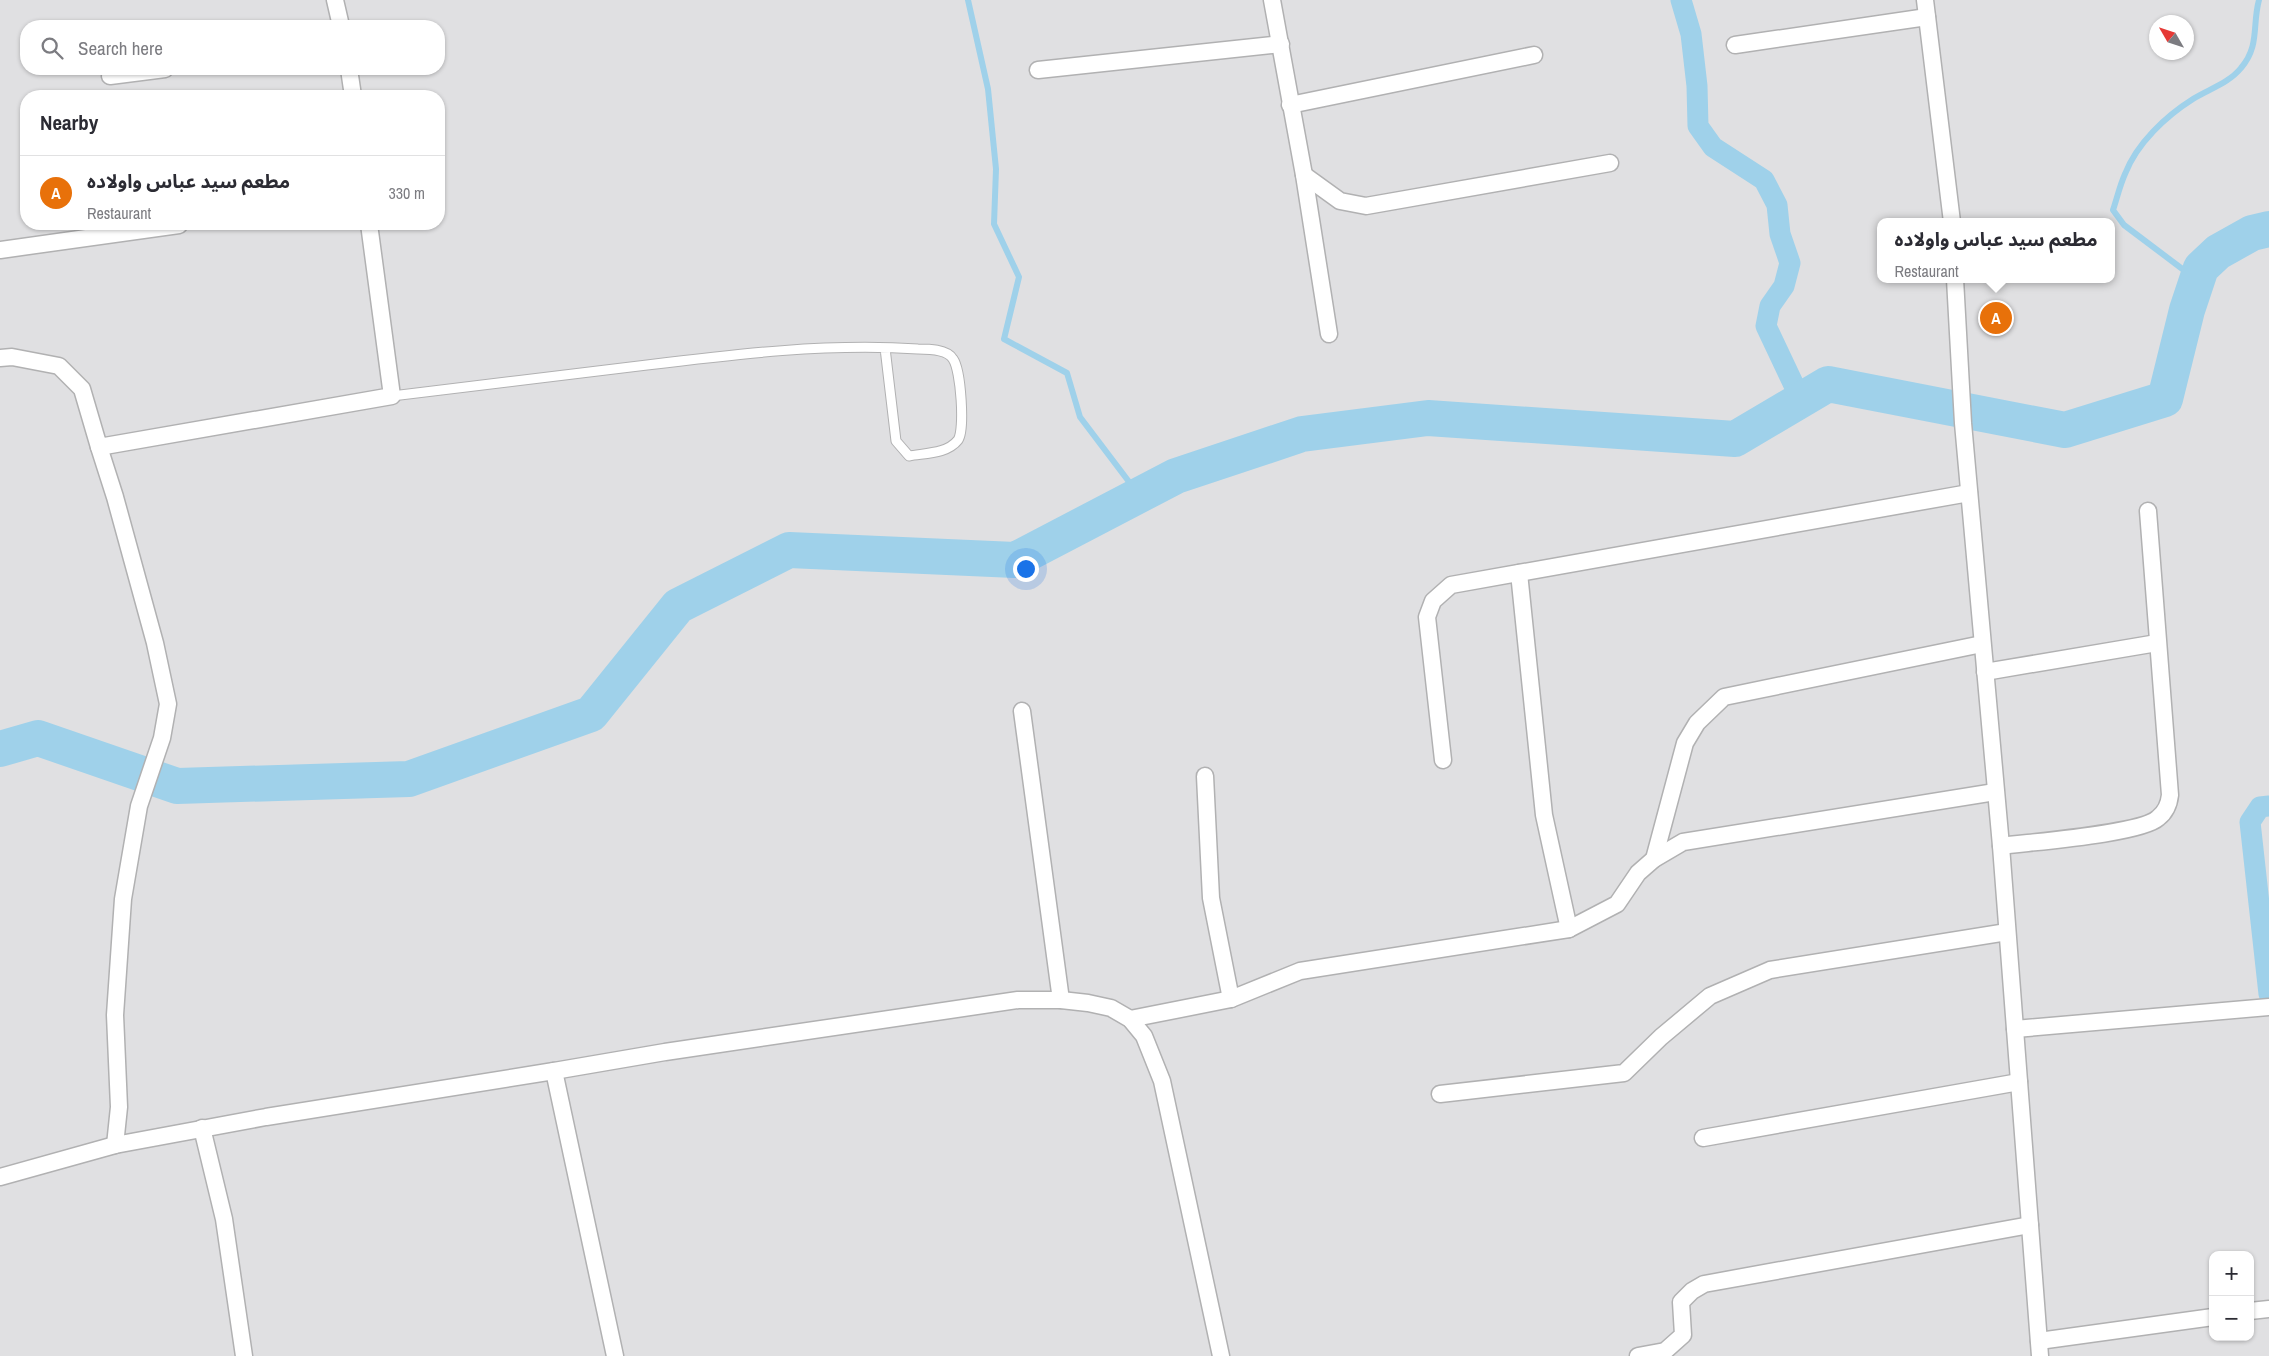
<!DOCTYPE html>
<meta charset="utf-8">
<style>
:root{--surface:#fff;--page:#f2f2f3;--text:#2b2b33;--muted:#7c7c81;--line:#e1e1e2;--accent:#1a73e8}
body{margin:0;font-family:"Archivo Narrow","Noto Sans Arabic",sans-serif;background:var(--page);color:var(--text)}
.controls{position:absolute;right:15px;bottom:15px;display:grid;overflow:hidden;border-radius:10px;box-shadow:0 1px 4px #0004}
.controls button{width:45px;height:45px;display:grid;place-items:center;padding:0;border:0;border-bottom:1px solid var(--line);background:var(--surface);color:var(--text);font:25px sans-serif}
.compass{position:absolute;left:2149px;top:15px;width:45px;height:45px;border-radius:50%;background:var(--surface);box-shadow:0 1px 4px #0004;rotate:309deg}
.you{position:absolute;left:1025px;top:568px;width:18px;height:18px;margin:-12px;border:4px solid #fff;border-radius:50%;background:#1a73e8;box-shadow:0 0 0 8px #1a73e833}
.badge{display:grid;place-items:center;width:32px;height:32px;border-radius:50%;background:var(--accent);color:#fff;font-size:16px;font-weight:700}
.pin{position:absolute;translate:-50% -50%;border:2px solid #fff;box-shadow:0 1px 5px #0006}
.popup{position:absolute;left:1877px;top:218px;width:238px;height:65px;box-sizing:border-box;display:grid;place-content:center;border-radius:10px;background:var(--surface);filter:drop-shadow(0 1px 4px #0005);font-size:16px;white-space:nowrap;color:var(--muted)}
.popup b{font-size:19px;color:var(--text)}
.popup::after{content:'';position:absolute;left:50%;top:100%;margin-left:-10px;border:10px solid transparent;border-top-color:var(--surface)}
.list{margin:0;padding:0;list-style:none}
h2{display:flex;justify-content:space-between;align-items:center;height:65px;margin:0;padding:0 20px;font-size:21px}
h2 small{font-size:16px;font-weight:400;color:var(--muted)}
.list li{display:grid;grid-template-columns:32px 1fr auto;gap:15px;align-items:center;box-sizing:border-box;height:75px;padding:0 20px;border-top:1px solid var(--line)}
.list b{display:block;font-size:19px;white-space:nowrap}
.list p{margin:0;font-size:16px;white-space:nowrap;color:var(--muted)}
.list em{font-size:16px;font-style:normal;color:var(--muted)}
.icon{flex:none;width:28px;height:28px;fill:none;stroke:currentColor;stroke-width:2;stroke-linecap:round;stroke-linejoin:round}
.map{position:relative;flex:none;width:2269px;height:1356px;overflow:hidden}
.search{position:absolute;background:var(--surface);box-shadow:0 1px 4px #0004;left:20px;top:20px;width:425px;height:55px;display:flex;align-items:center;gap:12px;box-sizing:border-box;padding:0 18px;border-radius:20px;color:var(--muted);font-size:19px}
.panel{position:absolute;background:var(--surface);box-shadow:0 1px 4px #0004;left:20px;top:90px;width:425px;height:140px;border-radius:20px}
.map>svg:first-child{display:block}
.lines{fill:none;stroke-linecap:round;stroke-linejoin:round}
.stream{stroke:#9fd1ea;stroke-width:6}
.canal{stroke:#9fd1ea;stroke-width:21}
.river{stroke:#9fd1ea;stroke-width:36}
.service-casing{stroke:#b1b1b2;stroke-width:11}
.minor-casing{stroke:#b1b1b2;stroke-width:19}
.service{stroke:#fff;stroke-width:9}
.minor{stroke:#fff;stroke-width:16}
</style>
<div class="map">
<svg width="2269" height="1356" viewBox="0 0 2269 1356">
<rect width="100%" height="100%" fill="#e0e0e2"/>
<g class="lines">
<g class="stream">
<polyline points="968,0 988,89 996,169 994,224 1019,277 1004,339 1067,373 1080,417 1139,495"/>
<path d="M2197 280 2124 225 2113 210C2117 198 2120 185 2125 174 2137 143 2166 116 2193 99 2209 89 2229 83 2241 68 2260 46 2252 25 2259 0"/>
</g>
<g class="canal">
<polyline points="1681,0 1691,34 1697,86 1698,126 1713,147 1764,180 1777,205 1780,234 1790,263 1784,286 1770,306 1766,326 1801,400"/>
<polyline points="2269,806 2260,807 2250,822 2269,994"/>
</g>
<polyline class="river" points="0,749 38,738 177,786 409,779 591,714 678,606 789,550 1015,560 1176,476 1302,434 1428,418 1735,439 1828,384 2065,430 2165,399 2187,310 2201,268 2218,252 2252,233 2269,229"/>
<defs>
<path id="service" d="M392 396C477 386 562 375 647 365 737 354 827 343 918 349 928 349 947 349 953 359 961 370 965 430 958 440 947 454 925 453 909 456L896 441 885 348"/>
<g id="minor">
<polyline points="335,0 341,26"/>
<polyline points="1272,0 1304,175 1329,334"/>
<polyline points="1925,0 1952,222"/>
<polyline points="1735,45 1927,17"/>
<polyline points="349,69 353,96"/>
<polyline points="1038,70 1281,44"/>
<polyline points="110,76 165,69"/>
<polyline points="1290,105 1534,55"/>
<polyline points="1304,175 1340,201 1366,206 1610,163"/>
<polyline points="0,250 179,225"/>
<polyline points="1955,279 1963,423 2001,846 2040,1356"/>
<polyline points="0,358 12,357 59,366 82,389 99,447 392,396 369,224"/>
<polyline points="99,447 115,497 155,643 168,704 162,738 139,806 123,899 115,1015 119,1107 115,1145 266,1117 554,1071 615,1356"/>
<polyline points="1519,573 1544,815 1569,929"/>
<polyline points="1985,672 2157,643"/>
<polyline points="1022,711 1061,1000"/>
<polyline points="1443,760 1427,617 1433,601 1451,585 1969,493"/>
<polyline points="1205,776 1211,898 1231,999"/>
<path d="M2001 846C2030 842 2141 834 2158 818 2166 812 2169 804 2170 795L2148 511"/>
<polyline points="1654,859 1685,743 1697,723 1724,697 1982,644"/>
<polyline points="1130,1019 1231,999 1300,971 1569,929 1617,904 1638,873 1654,859 1683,842 1995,792"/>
<polyline points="2015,1029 2269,1007"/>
<polyline points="554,1071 665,1052 1018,1000 1061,1000 1088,1003 1111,1008 1130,1019 1144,1036 1162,1081 1221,1356"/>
<polyline points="1440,1094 1624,1073 1661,1037 1710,996 1770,970 2007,932"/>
<polyline points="202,1128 224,1219 244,1356"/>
<polyline points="1703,1138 2019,1082"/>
<polyline points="0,1177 115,1145"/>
<polyline points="2250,1311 2269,1309"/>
<polyline points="2039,1341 2213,1317"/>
<polyline points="1638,1356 1665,1351 1683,1335 1681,1302 1692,1291 1704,1284 2030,1225"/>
</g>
</defs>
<use href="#service" class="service-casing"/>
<use href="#minor" class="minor-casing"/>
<use href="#service" class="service"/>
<use href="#minor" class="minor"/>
</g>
</svg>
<div class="controls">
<button>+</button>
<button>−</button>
</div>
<svg class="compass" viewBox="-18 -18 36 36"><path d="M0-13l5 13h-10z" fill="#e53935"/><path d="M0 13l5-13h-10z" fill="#7c7c81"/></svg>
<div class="you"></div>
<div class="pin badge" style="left:1996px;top:318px;background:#e8710a">A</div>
<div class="popup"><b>مطعم سيد عباس واولاده</b>Restaurant</div>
<div class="search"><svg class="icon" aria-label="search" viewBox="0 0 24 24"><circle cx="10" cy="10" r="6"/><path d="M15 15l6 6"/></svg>Search here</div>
<section class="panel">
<h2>Nearby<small></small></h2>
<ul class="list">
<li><span class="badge" style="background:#e8710a">A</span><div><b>مطعم سيد عباس واولاده</b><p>Restaurant</p></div><em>330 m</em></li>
</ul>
</section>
</div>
